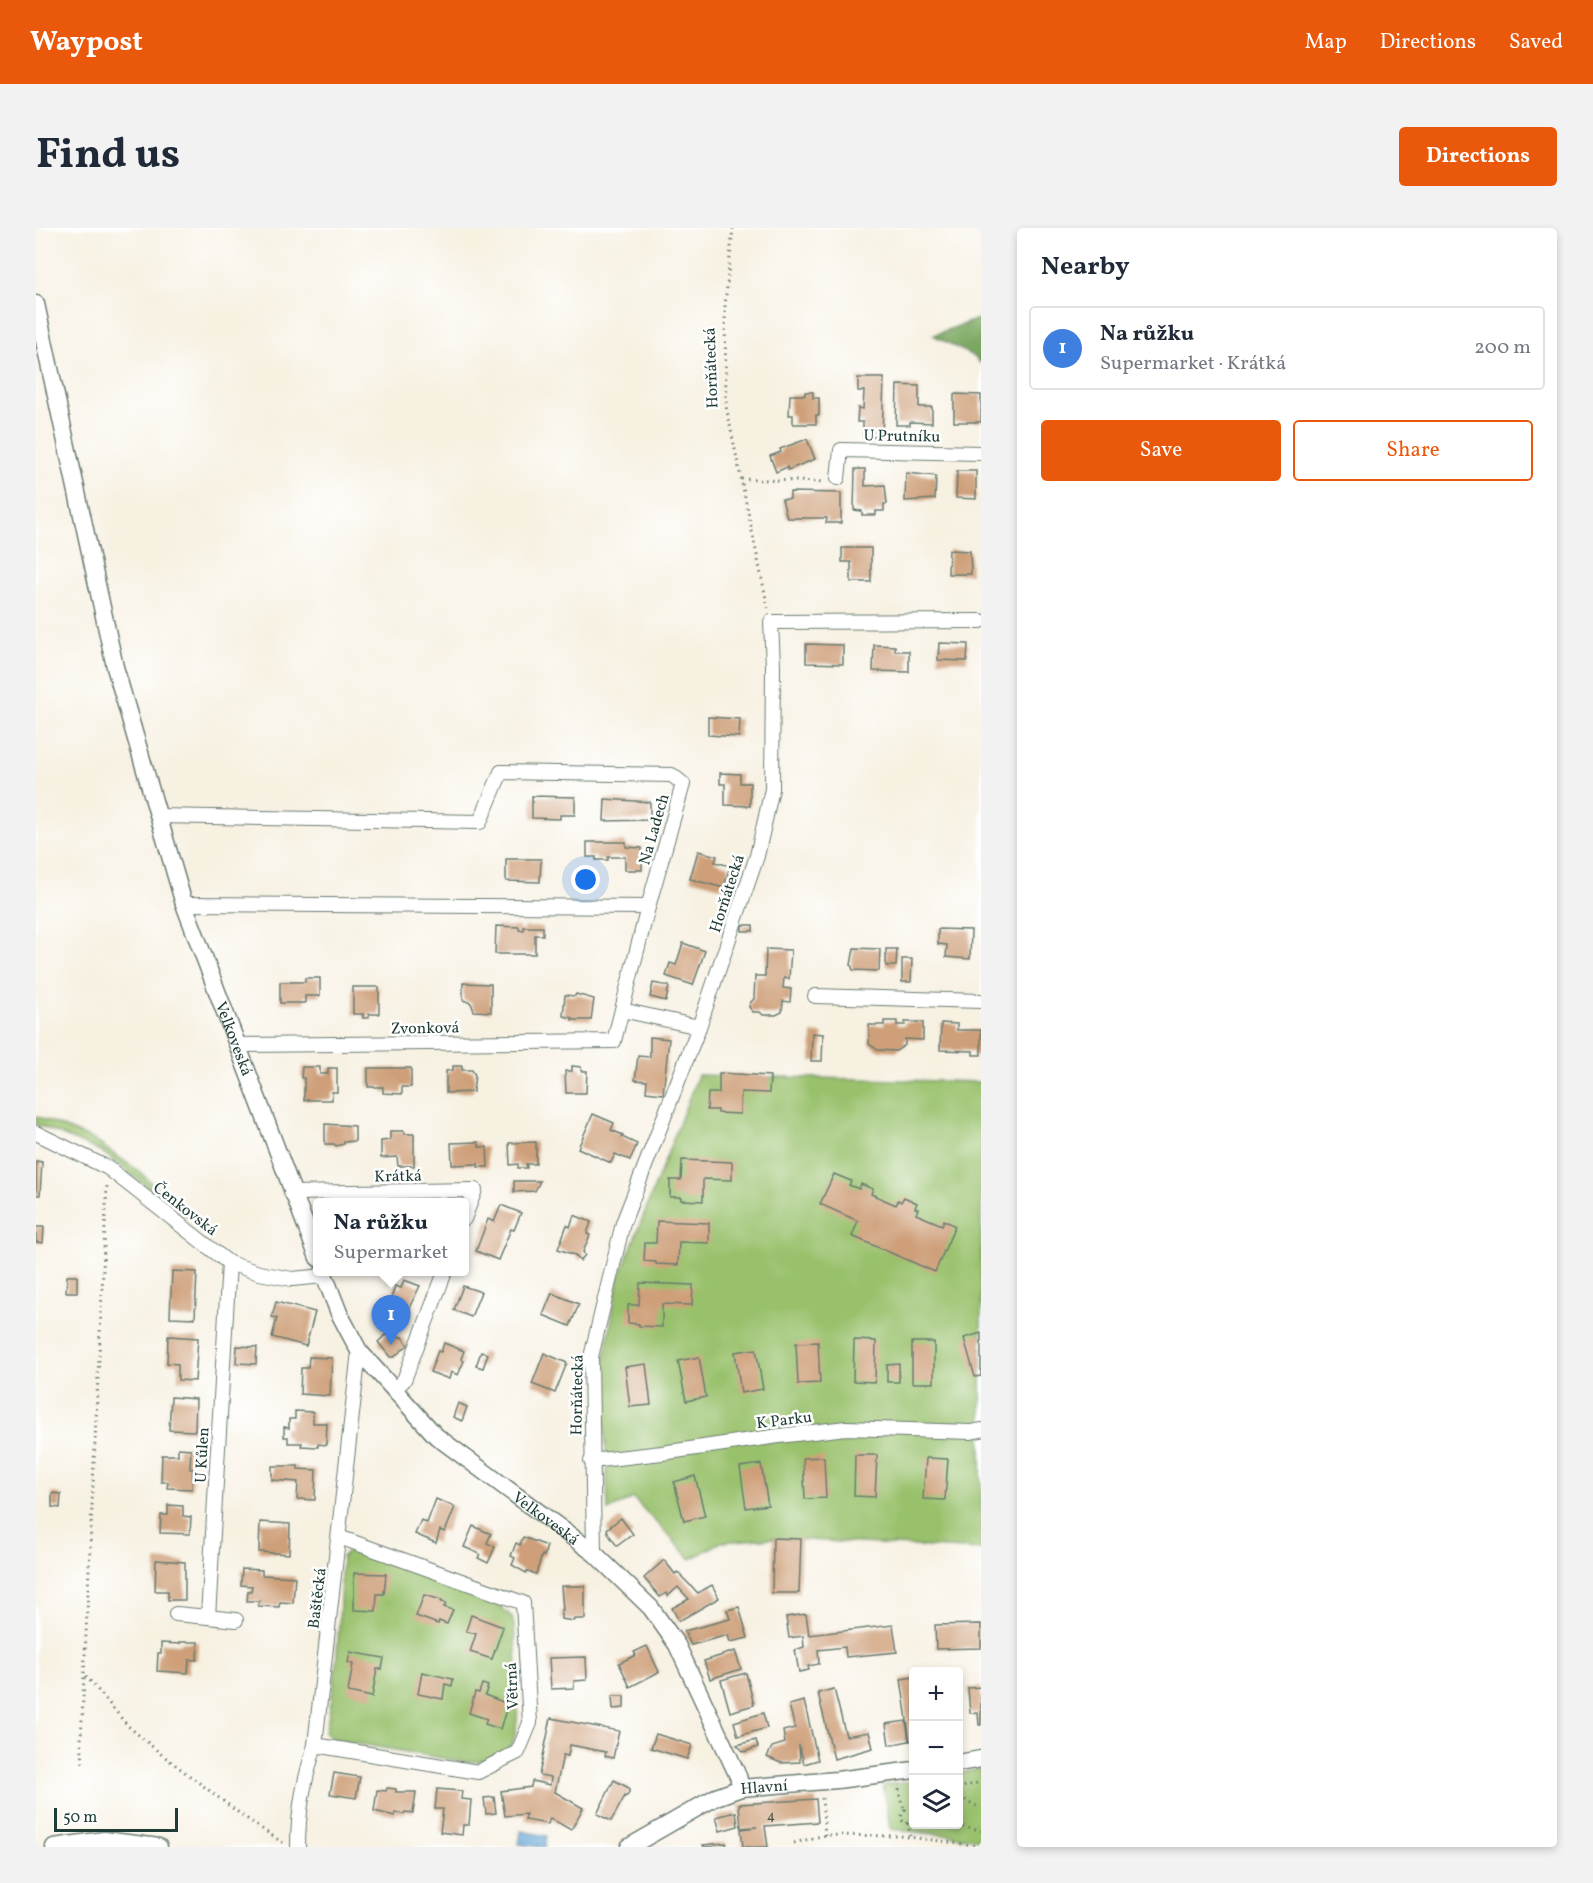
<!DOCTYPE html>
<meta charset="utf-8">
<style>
:root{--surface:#fff;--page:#f2f2f3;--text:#1f2937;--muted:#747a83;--line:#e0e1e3;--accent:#ea580c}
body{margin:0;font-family:Vollkorn,serif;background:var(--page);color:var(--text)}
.controls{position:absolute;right:18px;bottom:18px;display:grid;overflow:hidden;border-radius:6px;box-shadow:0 3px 9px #0003}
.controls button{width:54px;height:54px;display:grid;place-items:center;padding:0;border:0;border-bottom:2px solid var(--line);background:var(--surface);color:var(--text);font:30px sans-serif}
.scale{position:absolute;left:18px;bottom:15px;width:124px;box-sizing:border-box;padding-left:6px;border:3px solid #1f3d34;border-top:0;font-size:16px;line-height:21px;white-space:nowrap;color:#1f3d34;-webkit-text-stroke:4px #fff;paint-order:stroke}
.you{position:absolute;left:550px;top:652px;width:21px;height:21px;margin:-15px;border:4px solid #fff;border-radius:50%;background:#1a73e8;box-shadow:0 0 0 9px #1a73e833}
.badge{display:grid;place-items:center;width:39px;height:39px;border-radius:50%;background:var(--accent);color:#fff;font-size:20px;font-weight:700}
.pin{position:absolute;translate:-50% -50px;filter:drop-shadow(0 2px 3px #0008)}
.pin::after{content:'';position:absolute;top:32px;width:21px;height:18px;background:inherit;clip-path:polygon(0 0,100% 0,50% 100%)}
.popup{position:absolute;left:277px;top:970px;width:156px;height:78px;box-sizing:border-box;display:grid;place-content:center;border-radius:6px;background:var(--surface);filter:drop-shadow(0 2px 4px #0005);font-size:20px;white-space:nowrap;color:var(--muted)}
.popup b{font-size:22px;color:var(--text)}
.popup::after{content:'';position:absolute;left:50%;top:100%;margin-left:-12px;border:12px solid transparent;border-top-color:var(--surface)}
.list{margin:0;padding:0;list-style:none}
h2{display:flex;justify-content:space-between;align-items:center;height:78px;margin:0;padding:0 24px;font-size:26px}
h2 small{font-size:20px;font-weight:400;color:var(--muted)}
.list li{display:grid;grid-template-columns:39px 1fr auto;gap:18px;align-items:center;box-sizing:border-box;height:84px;margin:0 12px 12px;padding:0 12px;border:2px solid var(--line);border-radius:6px}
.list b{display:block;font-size:22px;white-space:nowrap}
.list p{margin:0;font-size:20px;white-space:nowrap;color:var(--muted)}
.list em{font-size:20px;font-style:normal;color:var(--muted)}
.actions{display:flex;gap:12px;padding:18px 24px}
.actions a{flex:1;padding:14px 0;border:2px solid var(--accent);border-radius:6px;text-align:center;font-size:21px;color:var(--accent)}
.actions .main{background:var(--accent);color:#fff}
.icon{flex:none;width:33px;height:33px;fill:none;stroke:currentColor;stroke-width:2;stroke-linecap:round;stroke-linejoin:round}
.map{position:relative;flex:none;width:945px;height:1619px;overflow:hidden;border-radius:6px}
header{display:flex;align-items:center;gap:36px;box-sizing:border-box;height:84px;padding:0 30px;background:var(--accent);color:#fff}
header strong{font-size:28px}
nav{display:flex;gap:33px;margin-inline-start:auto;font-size:21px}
.intro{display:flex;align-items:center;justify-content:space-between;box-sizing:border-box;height:144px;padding:0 36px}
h1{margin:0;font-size:42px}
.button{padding:15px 27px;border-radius:6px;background:var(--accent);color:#fff;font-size:21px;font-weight:700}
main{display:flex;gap:36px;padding:0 36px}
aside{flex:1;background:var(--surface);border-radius:6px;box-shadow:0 3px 9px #0003}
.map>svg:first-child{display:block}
.green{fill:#99c16c;stroke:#5c7f50;stroke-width:1.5}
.forest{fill:#7aa760;stroke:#4c724a;stroke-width:1.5}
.water{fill:#62a5d6;stroke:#407185;stroke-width:1.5}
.building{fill:#ce9f78}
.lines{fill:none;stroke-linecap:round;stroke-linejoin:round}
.minor-casing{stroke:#6b7c71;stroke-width:16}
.tertiary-casing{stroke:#6b7c71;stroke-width:19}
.path{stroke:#6b7c71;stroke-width:3;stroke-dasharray:1.5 4.5;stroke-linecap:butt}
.minor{stroke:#fff;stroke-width:14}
.tertiary{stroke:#fff;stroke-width:16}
.labels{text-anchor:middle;stroke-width:5;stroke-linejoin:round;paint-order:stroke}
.number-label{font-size:14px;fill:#4b5645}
.street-label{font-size:16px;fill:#1f3d34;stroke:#fff}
</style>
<header>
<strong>Waypost</strong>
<nav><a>Map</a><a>Directions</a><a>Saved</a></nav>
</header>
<div class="intro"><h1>Find us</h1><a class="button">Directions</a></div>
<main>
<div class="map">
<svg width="945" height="1619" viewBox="0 0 945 1619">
<rect width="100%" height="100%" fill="#fff"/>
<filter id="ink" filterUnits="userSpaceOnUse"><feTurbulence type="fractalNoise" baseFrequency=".0167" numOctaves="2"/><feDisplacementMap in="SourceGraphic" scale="12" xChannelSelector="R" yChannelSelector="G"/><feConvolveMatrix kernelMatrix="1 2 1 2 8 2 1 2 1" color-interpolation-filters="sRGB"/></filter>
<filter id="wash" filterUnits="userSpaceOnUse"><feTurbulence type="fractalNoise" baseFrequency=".008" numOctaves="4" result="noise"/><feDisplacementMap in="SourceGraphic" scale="24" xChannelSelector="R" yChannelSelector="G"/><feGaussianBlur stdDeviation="1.35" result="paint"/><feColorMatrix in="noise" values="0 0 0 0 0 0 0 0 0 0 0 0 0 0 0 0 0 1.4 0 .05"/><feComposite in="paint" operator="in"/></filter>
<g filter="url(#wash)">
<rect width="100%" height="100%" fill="#f7f1e2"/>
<g class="green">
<polygon points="662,847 945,854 945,1322 737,1310 685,1314 655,1331 597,1270 572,1283 567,1141 582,1053"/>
<polygon points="0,888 56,911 103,943 153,990 66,924 0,896"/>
<path d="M320 1323 460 1375 476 1389 478 1398C480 1421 487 1500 475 1517 465 1531 443 1534 428 1534L296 1511 289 1504C303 1448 303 1387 306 1329L310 1325Z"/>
<polygon points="945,1541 945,1611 854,1601 847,1557 877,1553 878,1596 922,1596 923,1545"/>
</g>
<polygon class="forest" points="945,90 945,135 937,128 897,107"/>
<polygon class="water" points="485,1603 511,1608 509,1619 483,1616"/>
<g id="blocks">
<g class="building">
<polygon points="822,150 848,150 846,209 827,209 827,194 821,194 822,180 827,181 828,163 822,163"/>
<polygon points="861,157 883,158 883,179 896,179 896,195 874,194 874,197 860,197"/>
<polygon points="769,164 777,164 777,170 783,170 783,187 780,187 780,196 757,196 757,187 753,187 754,167 769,167"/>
<polygon points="918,166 945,167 945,194 918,194"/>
<polygon points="771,211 779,231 752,242 751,239 740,244 734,228 745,224 744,221"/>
<polygon points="819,241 829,241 829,258 849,257 851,276 848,276 848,283 840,283 840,287 826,287 826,283 818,282"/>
<polygon points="921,243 940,243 940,271 920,270"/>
<polygon points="870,245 900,248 899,271 869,273"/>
<polygon points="754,264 805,265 805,295 790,295 791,290 751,290 746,271 754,271"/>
<polygon points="806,320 835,320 835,354 815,354 815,334 806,334"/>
<polygon points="913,322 934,323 935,346 912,346"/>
<polygon points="903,415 932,416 931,433 902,432"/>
<polygon points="770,416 807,417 807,436 770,435"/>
<polygon points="838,417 859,418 859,423 873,423 873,444 837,443"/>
<polygon points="672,489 704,491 703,509 672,507"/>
<polygon points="684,545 704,546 704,555 714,555 714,578 689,577 689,556 684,556"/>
<polygon points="496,568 539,569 539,587 524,587 524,591 496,590"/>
<polygon points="569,571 614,574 614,592 568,593"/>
<polygon points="551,614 590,614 590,619 606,620 606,642 589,642 589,629 572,629 572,632 560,632 560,629 551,629"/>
<polygon points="662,623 681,628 679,634 694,638 688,660 654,651"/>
<polygon points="470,631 505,631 504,654 470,653"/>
<rect x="706" y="697" width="11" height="6"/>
<polygon points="460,698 483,699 483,702 488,703 488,699 507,699 507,707 499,707 499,726 459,726"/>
<polygon points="902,701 935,702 934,731 910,729 911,717 902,716"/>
<polygon points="647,715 669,723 657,757 630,748 634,735 640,737"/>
<polygon points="818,720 844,721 843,743 817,742 815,737"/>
<polygon points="730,721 755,722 753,751 748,750 747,760 755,761 754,774 747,773 746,784 740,787 727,787 724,784 717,784 713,779 714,775 718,771 719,748 729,748"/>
<polygon points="850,721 861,721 860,738 850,738"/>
<polygon points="866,731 876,731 875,754 866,754"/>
<polygon points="269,750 284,750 284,768 269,768 269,775 244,775 244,754 269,754"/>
<polygon points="427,755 455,756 455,784 438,783 435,775 427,772"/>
<polygon points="617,755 633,758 630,773 614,769"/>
<polygon points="317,759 343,759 343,786 333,786 333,790 327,790 327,786 317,786"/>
<polygon points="540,766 558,771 555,792 536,792 537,790 527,788 529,767 539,768"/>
<polygon points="848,793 861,793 861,797 869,797 869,794 887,794 887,812 869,811 869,817 860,823 842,822 833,816 833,797 848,797"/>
<polygon points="905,795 921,796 921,802 945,802 945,827 937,827 937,823 904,822"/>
<polygon points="776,805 787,806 786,833 775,833"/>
<polygon points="614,809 633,811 627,866 610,864 611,853 599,852 602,828 614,829"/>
<polygon points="417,838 426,838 426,842 436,842 439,847 437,864 410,865 410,843 417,842"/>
<polygon points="536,838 545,839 545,843 551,843 550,865 530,865 529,843 536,843"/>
<polygon points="266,839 284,839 284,846 292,846 292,840 301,840 301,864 296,864 296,872 268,872 268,850 265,850"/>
<polygon points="332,840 375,840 375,859 366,859 366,866 347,865 347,859 332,859"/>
<polygon points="683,845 734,848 733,865 705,864 704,886 682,885 682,882 671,882 672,865 683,865"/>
<polygon points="557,886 578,895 575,902 587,907 586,909 601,916 594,932 579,926 575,935 542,920"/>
<polygon points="289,896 319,898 319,913 308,914 308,916 300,918 298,916 289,916"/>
<polygon points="354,903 368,903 368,906 378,906 378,938 362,938 361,929 345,930 345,913 354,912"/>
<polygon points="443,914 443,919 451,919 452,939 442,939 442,936 416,937 415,915"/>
<polygon points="500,914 500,936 490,936 491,940 482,940 482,936 474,937 473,915"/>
<polygon points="646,932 696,934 696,952 667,951 667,973 645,972 645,969 634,969 634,952 645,952"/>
<polygon points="0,933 6,934 4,967 0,967"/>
<polygon points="798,946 815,953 813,957 823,961 825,956 837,961 835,966 860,977 862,972 865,974 868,969 881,975 879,980 882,981 880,986 906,997 908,992 919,998 899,1044 816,1008 822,993 784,976"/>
<polygon points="478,953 504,953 499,963 478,964"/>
<polygon points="465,977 485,985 478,1002 475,1001 462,1032 440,1023 452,991 458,994"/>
<polygon points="538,987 555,994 551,1006 554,1007 547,1024 549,1027 544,1033 539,1027 522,1021 531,997 534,999"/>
<polygon points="621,993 673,995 673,1015 643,1014 642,1037 620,1036 620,1034 608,1033 609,1015 620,1015"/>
<polygon points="0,999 8,999 7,1015 0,1014"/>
<polygon points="136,1043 161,1044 159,1090 134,1089"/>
<polygon points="31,1048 41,1048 41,1064 30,1064"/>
<polygon points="368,1052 384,1058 374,1078 374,1085 371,1087 366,1082 353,1077 359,1058 365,1060"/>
<polygon points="604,1055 657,1057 656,1077 626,1076 626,1099 603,1098 603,1096 592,1095 592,1077 603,1077"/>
<polygon points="427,1058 445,1064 435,1089 418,1082"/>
<polygon points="516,1065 543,1076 534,1098 507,1087"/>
<polygon points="240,1074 279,1084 270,1118 236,1109 241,1090 236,1089"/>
<polygon points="945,1105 945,1148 939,1149 928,1110"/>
<polygon points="349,1107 366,1109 372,1117 358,1129 354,1129 342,1114"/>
<polygon points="132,1108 162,1110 159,1153 142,1152 142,1136 131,1135"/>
<polygon points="818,1112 840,1113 839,1154 817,1153"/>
<polygon points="782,1114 784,1155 762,1156 760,1115"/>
<rect x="876" y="1114" width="22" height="41"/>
<polygon points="408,1115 428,1123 425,1131 428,1133 422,1147 415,1144 413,1151 394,1144 402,1123 405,1124"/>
<polygon points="201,1118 221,1119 220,1136 200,1135"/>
<polygon points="720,1121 727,1161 705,1165 699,1124"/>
<polygon points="445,1124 452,1126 447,1140 440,1138"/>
<polygon points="508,1125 531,1135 519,1165 496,1156"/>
<polygon points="273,1129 296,1130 294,1168 264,1166 265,1140 272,1140"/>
<polygon points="663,1129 670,1169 650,1173 642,1133"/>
<polygon points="610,1136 615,1177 594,1179 589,1139"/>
<polygon points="863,1136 863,1154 851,1154 851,1137"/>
<polygon points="135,1169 160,1171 159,1203 133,1202"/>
<polygon points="422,1175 431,1179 426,1193 417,1189"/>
<polygon points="259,1183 277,1184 277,1195 291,1195 290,1217 282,1216 282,1219 265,1218 266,1215 252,1215 252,1209 248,1209 248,1199 253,1200 253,1191 259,1191"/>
<polygon points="142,1220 155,1221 154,1241 157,1241 156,1261 131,1260 132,1254 125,1254 126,1227 142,1227"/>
<polygon points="819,1227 841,1227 839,1269 818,1268"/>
<polygon points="788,1229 790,1270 769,1271 767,1230"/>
<polygon points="890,1230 912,1231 909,1272 887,1271"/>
<polygon points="725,1236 732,1277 710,1280 704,1239"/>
<polygon points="236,1238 262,1238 262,1241 280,1242 279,1272 261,1271 262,1254 236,1252"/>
<polygon points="659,1248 669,1288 648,1293 638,1254"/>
<polygon points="16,1265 25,1266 24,1280 16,1279"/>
<polygon points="400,1271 419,1279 409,1304 404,1302 400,1315 379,1306 385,1292 391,1295"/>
<polygon points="132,1277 147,1278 147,1288 155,1289 154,1306 124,1305 125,1287 132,1287"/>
<polygon points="585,1290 597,1306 581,1318 573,1307 571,1301"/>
<polygon points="224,1294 254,1296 253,1326 223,1324"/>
<polygon points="437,1298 455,1306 451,1315 459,1319 452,1335 442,1330 444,1326 428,1319"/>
<polygon points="487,1309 511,1318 508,1328 506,1327 500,1346 491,1343 490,1345 476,1337 479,1330 475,1328 480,1315 484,1317"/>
<polygon points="737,1310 765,1311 763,1365 736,1365"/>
<polygon points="120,1332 149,1334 149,1372 132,1372 132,1363 119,1363"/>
<polygon points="628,1332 639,1346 641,1344 662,1365 676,1357 683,1370 643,1393 636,1380 653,1371 642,1359 632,1368 630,1365 624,1369 608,1350"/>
<polygon points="206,1341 226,1342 226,1347 259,1349 257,1375 244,1374 243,1379 222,1378 223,1373 211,1373 212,1363 215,1363 216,1358 205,1357"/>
<polygon points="318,1345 350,1346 348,1366 341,1366 340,1383 318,1382"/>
<polygon points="525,1358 549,1358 549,1391 538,1391 538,1393 525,1391 525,1382 527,1382"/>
<polygon points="388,1367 406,1372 405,1374 410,1375 408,1379 417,1382 411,1396 403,1393 402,1396 380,1388"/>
<polygon points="703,1379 712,1410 694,1414 692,1407 655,1417 648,1403 694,1391 691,1382"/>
<polygon points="770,1386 773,1407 857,1397 861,1424 810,1429 809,1419 782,1422 783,1436 772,1438 773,1442 763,1444 759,1422 768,1419 767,1408 753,1410 750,1389"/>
<polygon points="435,1387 467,1399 456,1431 434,1424 440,1406 430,1403"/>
<polygon points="945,1396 945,1420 900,1421 899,1397"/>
<polygon points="144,1414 162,1414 161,1432 153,1432 152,1445 121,1443 122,1425 125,1425 125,1415 144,1416"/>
<polygon points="611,1418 623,1444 594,1459 583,1435 600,1427 598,1424"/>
<polygon points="699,1423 705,1441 674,1451 668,1433"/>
<polygon points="314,1424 348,1430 346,1441 341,1441 336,1469 312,1464 317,1436 312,1435"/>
<polygon points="550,1429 551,1452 538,1453 538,1460 515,1461 513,1430"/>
<polygon points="386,1444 417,1451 416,1458 409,1456 407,1471 382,1466"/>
<polygon points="710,1445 718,1477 694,1484 685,1452"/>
<polygon points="878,1449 878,1512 874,1513 865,1451"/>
<polygon points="446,1456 452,1458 449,1467 472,1476 464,1501 449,1496 451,1491 433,1485 439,1464 443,1465"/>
<polygon points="945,1459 945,1497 943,1497 942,1485 934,1485 932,1460"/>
<polygon points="798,1461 810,1508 833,1504 837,1520 798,1531 782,1465"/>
<polygon points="576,1468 588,1468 588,1480 577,1481"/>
<polygon points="768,1473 782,1532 768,1536 763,1517 764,1534 745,1535 731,1529 736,1519 749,1515 747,1503 759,1500 753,1477"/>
<polygon points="727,1485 731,1500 702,1508 698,1494"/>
<polygon points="515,1490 583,1503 577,1530 569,1528 570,1524 534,1517 532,1528 527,1527 519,1564 547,1580 535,1602 514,1590 512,1596 489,1592 490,1586 469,1588 465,1563 495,1559 496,1553 514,1557 515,1549 503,1547"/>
<polygon points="870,1493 873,1513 853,1517 850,1496"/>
<polygon points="620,1506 656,1517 651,1531 615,1520"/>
<polygon points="720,1512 722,1519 708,1524 701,1517"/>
<polygon points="298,1545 324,1549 320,1570 294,1566"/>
<polygon points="578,1552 593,1560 593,1564 591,1568 589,1568 575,1593 561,1586"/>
<polygon points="351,1560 360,1561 360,1564 380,1564 377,1585 369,1584 368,1586 359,1585 359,1588 338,1583 341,1562 350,1563"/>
<polygon points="401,1561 426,1563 425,1571 435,1572 433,1597 427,1597 426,1607 404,1604 407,1581 399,1581"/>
<polygon points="458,1569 460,1585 450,1586 448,1570"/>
<polygon points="780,1571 782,1594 729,1598 732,1619 707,1619 705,1601 721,1599 705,1600 703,1576"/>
<polygon points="700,1584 702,1598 684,1603 680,1589"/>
<polygon points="690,1615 691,1619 668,1619 667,1617"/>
</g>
</g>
</g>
<g filter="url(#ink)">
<use href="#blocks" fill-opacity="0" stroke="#6b7c71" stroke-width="1.5"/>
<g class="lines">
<defs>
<g id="minor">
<polyline points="802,250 805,222 945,225"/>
<polyline points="122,588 444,594 465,544 636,547 647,556 612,679 148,676"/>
<polyline points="779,768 945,773"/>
<polyline points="586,782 663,799"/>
<polyline points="201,817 578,813 612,679"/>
<polyline points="0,905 72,940 193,1035 223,1045 256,1051 289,1048"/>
<polyline points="255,965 439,962 428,991"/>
<polyline points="358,1162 368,1152 409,1044"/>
<polyline points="555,1233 626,1225 743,1208 810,1200 935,1204 945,1202"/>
<polyline points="558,1325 555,1129 587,995 663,799 721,628 736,561 737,438 735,394 945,393"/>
<polyline points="140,1386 172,1389 193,1035"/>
<polyline points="172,1389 200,1392"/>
<polyline points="279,1517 442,1544 482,1524 494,1495 487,1375 303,1309"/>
<path d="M262 1619C262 1582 268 1553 279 1517L323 1123"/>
</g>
<g id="tertiary">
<path id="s1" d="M0 76 79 439 148 676 282 1030"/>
<path id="s2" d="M287 1044 303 1085 323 1123 400 1208 558 1325 615 1380 641 1417 702 1548 705 1560"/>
<polyline points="922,1535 945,1531"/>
<polyline points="18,1619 68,1612 123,1619"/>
<path id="s3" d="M593 1619 680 1569 705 1560 801 1552 878 1542"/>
</g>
</defs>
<use href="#minor" class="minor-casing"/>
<use href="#tertiary" class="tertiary-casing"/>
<g class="path">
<polyline points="697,0 689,77 690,178 732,380"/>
<polyline points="705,251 788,254"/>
<polyline points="50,1448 92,1498 125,1526 207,1588 247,1615"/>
<polyline points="47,1535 45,1512 71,957"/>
<polyline points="922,1560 945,1554"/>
<polyline points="863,1561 864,1571 869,1582"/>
<path d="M922 1562C928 1573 933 1576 945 1579"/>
<polyline points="786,1570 789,1607"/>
<polyline points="869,1582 866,1585 865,1591 869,1596 878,1593"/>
<polyline points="869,1582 878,1583"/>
<polyline points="872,1595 874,1608"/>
<polyline points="915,1596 945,1603"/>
<polyline points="758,1615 789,1607 864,1608 945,1618"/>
</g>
<use href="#minor" class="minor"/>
<use href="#tertiary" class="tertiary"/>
</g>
</g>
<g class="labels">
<g class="number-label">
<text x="735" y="1592">4</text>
</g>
<g class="street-label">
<text transform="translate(674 140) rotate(-92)" y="6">Horňátecká</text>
<text transform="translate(866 207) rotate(1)" y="6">U Prutníku</text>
<text transform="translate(617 601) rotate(-74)" y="6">Na Ladech</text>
<text transform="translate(690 665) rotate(-72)" y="6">Horňátecká</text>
<text transform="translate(389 799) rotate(-1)" y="6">Zvonková</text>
<text dy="6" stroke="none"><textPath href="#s1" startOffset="762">Velkoveská</textPath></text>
<text transform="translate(362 947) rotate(-1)" y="6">Krátká</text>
<text transform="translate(150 980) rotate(38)" y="6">Čenkovská</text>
<text transform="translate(540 1167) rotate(-89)" y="6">Horňátecká</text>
<text transform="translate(748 1191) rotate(-7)" y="6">K Parku</text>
<text transform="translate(165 1227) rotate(-87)" y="6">U Kůlen</text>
<text dy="6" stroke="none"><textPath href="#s2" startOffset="339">Velkoveská</textPath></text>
<text transform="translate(280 1370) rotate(-83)" y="6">Baštěcká</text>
<text transform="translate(475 1458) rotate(-93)" y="6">Větrná</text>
<text dy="6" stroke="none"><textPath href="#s3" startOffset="150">Hlavní</textPath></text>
</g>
</g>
</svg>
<div class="controls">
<button>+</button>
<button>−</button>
<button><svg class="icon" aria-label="layers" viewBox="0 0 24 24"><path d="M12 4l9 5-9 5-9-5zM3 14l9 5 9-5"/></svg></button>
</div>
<div class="scale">50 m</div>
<div class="you"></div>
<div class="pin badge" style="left:355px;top:1117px;background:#3f7fe0">1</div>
<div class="popup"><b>Na růžku</b>Supermarket</div>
</div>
<aside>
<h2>Nearby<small></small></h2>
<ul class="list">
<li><span class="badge" style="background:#3f7fe0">1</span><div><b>Na růžku</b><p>Supermarket · Krátká</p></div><em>200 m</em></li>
</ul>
<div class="actions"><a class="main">Save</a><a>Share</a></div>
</aside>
</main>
